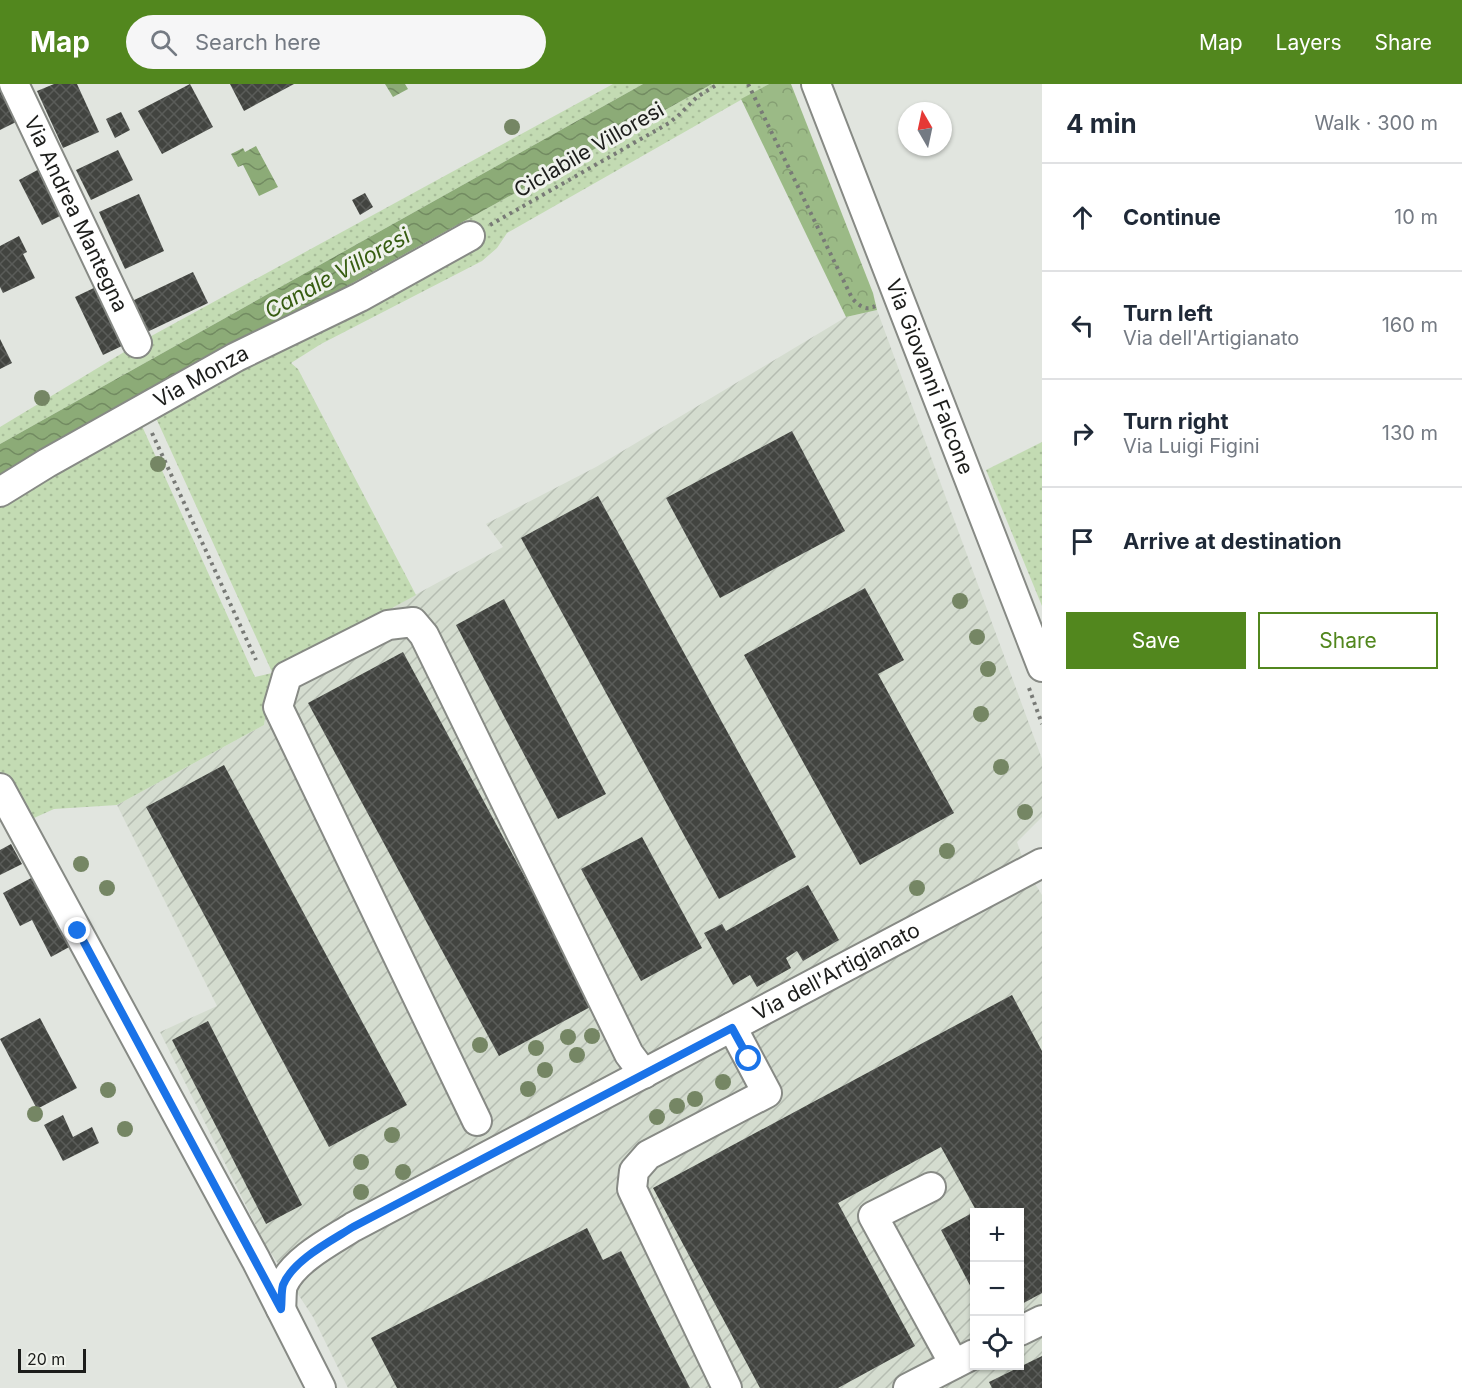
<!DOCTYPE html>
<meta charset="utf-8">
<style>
:root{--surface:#fff;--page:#f6f6f7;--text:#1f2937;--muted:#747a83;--line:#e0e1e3;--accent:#52871e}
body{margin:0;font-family:Inter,sans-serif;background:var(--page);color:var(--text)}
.controls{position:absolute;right:18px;bottom:18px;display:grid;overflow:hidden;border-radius:0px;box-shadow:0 2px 4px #0004}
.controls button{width:54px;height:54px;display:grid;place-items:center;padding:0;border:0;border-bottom:2px solid var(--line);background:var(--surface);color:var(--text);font:30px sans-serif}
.compass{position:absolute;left:898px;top:18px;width:54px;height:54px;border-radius:50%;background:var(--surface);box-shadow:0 2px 4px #0004;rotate:351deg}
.scale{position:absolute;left:18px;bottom:15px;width:68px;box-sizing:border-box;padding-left:6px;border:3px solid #1c1d1b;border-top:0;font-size:16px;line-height:21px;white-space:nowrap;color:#1c1d1b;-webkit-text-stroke:4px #eff2ec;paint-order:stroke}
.stop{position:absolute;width:18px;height:18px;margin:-14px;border:4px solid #1a73e8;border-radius:50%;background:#fff}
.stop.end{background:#1a73e8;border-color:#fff;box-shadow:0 2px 6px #0008}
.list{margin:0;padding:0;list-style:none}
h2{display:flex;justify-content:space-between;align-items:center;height:78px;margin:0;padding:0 24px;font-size:26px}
h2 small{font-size:20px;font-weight:400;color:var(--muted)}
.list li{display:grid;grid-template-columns:39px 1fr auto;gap:18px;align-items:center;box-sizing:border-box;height:108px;padding:0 24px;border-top:2px solid var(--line)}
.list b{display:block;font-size:22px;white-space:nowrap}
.list p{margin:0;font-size:20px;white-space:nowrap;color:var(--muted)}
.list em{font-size:20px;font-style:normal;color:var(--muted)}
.actions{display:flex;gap:12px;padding:18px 24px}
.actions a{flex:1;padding:14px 0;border:2px solid var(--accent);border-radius:0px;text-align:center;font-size:21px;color:var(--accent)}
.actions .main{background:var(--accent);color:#fff}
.icon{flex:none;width:33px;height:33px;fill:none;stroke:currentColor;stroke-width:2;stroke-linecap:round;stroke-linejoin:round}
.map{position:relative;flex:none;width:1042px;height:1304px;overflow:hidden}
header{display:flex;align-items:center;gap:36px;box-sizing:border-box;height:84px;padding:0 30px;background:var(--accent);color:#fff}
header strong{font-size:28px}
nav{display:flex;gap:33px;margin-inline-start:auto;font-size:21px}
.search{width:420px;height:54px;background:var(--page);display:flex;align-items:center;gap:15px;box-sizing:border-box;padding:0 21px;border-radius:33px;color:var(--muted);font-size:22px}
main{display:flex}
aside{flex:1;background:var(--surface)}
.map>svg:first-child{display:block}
.industrial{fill:url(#industrial-furrows);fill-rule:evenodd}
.grass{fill:url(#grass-dots);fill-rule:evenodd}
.forest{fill:url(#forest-crowns)}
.water{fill:url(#water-waves)}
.building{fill:url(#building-cross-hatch)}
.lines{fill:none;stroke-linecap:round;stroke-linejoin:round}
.minor-casing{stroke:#878a85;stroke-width:32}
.path{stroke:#787a76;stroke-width:4;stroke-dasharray:3 4.5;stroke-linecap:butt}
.minor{stroke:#fff;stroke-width:28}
.tree{fill:#758664}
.route{stroke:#1a73e8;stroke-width:8}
.labels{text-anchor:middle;stroke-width:6;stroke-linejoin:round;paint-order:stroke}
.street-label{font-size:21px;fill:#1c1d1b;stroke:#eff2ec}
.water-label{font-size:22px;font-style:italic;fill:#375d12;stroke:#eff2ec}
</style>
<header>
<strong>Map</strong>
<div class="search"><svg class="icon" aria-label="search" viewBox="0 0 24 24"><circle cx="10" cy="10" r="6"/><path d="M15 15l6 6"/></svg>Search here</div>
<nav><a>Map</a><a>Layers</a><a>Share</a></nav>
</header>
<main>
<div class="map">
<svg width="1042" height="1304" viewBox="0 0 1042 1304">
<defs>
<pattern id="industrial-furrows" width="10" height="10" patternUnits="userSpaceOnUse" patternTransform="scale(1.5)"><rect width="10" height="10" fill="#d4dccf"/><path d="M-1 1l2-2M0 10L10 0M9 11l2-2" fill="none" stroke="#b5bcb1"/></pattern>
<pattern id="grass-dots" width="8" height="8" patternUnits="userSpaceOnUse" patternTransform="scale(1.5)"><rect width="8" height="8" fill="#c3dbb3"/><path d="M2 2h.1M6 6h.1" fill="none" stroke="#a7bc99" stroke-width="1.8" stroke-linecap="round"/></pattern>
<pattern id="forest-crowns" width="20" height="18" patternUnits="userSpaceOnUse" patternTransform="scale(1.5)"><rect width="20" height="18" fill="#9bba86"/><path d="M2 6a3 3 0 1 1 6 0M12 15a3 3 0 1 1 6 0" fill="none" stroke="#859f73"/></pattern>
<pattern id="water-waves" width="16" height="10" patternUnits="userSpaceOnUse" patternTransform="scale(1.5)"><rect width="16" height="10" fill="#8cab77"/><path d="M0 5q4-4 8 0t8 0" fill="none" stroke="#728b61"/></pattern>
<pattern id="building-cross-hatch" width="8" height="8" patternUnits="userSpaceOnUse" patternTransform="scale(1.5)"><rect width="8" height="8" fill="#424440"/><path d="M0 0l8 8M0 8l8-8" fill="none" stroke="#5a5c59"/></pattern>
</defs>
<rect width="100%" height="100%" fill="#e1e5df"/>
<path class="industrial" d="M877 226 1042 675V733L1017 758 1027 787 1042 811V1304H348L313 1233 265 1160 160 948 217 922 117 721 264 641 272 589 503 463 486 440 596 383 846 233ZM974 1128H1020V1282H974Z"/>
<g class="grass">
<polygon points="613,0 643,0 0,360 0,343 144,256"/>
<path d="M712 0H769L507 149 497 164 482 177 321 260 291 279 298 285 416 511 272 589 264 641 117 721 54 725 25 738 0 687V394ZM156 334 272 588V589L255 593 142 342Z"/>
<polygon points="1042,358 1042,522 986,386"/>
</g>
<polygon class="forest" points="769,0 791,0 873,209 877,226 846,233 741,15"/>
<g class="water">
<polygon points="385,0 405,0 408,5 393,13"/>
<polygon points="643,0 712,0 0,394 0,360"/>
<polygon points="256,62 278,103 259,112 243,81 238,83 231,70 243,64 245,68"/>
</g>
<g class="building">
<polygon points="54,0 77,0 99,48 63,64 37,7"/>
<polygon points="190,0 213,43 162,70 138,27"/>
<polygon points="230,0 294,0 244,27"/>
<polygon points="0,6 16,38 0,46"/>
<polygon points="121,28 130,46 115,54 106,35"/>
<polygon points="118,66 133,96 91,116 76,86"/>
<polygon points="43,83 66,129 42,141 19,96"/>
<polygon points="365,109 373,123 360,131 352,116"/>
<polygon points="139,110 164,167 125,185 99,128"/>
<polygon points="19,152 27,168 23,170 35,194 3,209 0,203 0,162"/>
<polygon points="193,188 208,219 145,249 130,218"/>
<polygon points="98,202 126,260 103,271 75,213"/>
<polygon points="0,255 12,279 0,285"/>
<polygon points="792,347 845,447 720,514 666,414"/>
<polygon points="598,412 796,773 719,815 521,454"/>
<polygon points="865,504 904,576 878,590 954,729 860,781 744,571"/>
<polygon points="504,515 606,710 558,735 456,541"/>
<polygon points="403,568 594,921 499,972 308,619"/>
<polygon points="224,681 407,1021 329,1063 146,723"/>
<polygon points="642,753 702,864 641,897 581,785"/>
<polygon points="11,760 22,780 0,791 0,766"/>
<polygon points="35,792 71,862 51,873 32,836 20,842 3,809"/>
<polygon points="808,801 839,856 803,877 797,867 786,874 791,884 757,903 750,891 733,901 704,849 722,840 726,847"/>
<polygon points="1012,911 1042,967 1042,1209 1020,1221 1020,1128 977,1128 941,1063 838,1119 915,1262 838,1304 760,1304 653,1104"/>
<polygon points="40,934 77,1004 37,1025 0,955"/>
<polygon points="208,937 302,1121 266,1140 172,956"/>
<polygon points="63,1031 73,1053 92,1043 99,1059 63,1077 44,1041"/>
<polygon points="974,1128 974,1209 941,1146"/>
<polygon points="587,1144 603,1176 621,1167 690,1304 397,1304 371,1254"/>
<polygon points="1042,1272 1042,1304 992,1304 989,1298"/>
</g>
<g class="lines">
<defs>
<g id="minor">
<path id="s1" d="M14 0 137 259"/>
<path id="s2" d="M816 0 1042 583"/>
<path id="s3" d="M0 408 47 379 236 273 360 213 470 152"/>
<polyline points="0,704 256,1176 321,1304"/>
<polyline points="477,1037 278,623 287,592 388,541 413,538 424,551 629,970 644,990"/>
<polyline points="931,1103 873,1132 954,1280"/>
<path id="s4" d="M281 1225C282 1217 281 1208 283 1201 294 1176 331 1157 353 1143L1042 779"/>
<polyline points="1020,1247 1042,1236"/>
<polyline points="727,1304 632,1105 634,1087 648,1071 767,1009 732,943"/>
<polyline points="908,1304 974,1270"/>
</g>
</defs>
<use href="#minor" class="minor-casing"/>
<g class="path">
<path d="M748 0 852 214C858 221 866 228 875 222"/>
<polyline points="490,141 669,39 680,30 697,13 718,0"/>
<polyline points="152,349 256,576"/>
<polyline points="1029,604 1042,640"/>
</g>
<use href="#minor" class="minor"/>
</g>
<g class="tree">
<circle cx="512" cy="43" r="8"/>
<circle cx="42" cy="314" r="8"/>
<circle cx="158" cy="380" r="8"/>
<circle cx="960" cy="517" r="8"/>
<circle cx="977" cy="553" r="8"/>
<circle cx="988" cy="585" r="8"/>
<circle cx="981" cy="630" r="8"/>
<circle cx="1001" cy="683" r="8"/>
<circle cx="1025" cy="728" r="8"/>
<circle cx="947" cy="767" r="8"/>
<circle cx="81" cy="780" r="8"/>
<circle cx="107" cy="804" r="8"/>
<circle cx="917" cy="804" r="8"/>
<circle cx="592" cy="952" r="8"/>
<circle cx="568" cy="953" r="8"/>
<circle cx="480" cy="961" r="8"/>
<circle cx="536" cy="964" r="8"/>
<circle cx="577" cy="971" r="8"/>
<circle cx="545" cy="986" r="8"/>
<circle cx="723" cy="998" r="8"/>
<circle cx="528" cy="1005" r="8"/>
<circle cx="108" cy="1006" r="8"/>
<circle cx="695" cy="1015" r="8"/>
<circle cx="677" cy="1022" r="8"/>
<circle cx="35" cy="1030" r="8"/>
<circle cx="657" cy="1033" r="8"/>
<circle cx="125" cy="1045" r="8"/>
<circle cx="392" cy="1051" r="8"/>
<circle cx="361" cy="1078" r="8"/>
<circle cx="403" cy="1088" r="8"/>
<circle cx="361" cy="1108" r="8"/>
</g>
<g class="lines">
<path class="route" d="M78 847 281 1225C282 1217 281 1208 283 1201 293 1176 331 1157 353 1143L732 944 749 975"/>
</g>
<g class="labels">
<g class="street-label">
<text transform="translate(589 66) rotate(-30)" y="7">Ciclabile Villoresi</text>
<text dy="7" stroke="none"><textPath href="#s1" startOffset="144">Via Andrea Mantegna</textPath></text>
<text dy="7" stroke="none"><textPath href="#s2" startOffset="314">Via Giovanni Falcone</textPath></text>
<text dy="7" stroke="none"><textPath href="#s3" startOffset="232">Via Monza</textPath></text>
<text dy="7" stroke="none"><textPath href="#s4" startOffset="663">Via dell'Artigianato</textPath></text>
</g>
<g class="water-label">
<text transform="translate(337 189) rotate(-29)" y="8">Canale Villoresi</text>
</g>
</g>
</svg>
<div class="controls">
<button>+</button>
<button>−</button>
<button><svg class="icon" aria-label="locate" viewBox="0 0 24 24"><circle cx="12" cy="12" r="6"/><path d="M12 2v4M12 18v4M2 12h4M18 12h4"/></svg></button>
</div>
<svg class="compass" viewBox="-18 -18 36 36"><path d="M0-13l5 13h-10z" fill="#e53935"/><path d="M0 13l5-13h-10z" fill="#747a83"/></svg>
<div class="scale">20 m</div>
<div class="stop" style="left:749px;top:975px"></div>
<div class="stop end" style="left:78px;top:847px"></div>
</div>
<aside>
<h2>4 min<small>Walk · 300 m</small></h2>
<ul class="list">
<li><svg class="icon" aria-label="ahead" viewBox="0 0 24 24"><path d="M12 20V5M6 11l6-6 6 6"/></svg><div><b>Continue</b></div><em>10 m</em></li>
<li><svg class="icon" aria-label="left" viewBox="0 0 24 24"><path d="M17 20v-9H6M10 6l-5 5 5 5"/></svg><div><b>Turn left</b><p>Via dell'Artigianato</p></div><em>160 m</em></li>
<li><svg class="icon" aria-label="right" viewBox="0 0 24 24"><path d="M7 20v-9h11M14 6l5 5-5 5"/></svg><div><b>Turn right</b><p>Via Luigi Figini</p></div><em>130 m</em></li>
<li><svg class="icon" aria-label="arrive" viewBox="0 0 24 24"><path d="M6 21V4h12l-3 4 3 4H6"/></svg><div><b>Arrive at destination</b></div></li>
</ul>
<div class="actions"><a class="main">Save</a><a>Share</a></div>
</aside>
</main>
